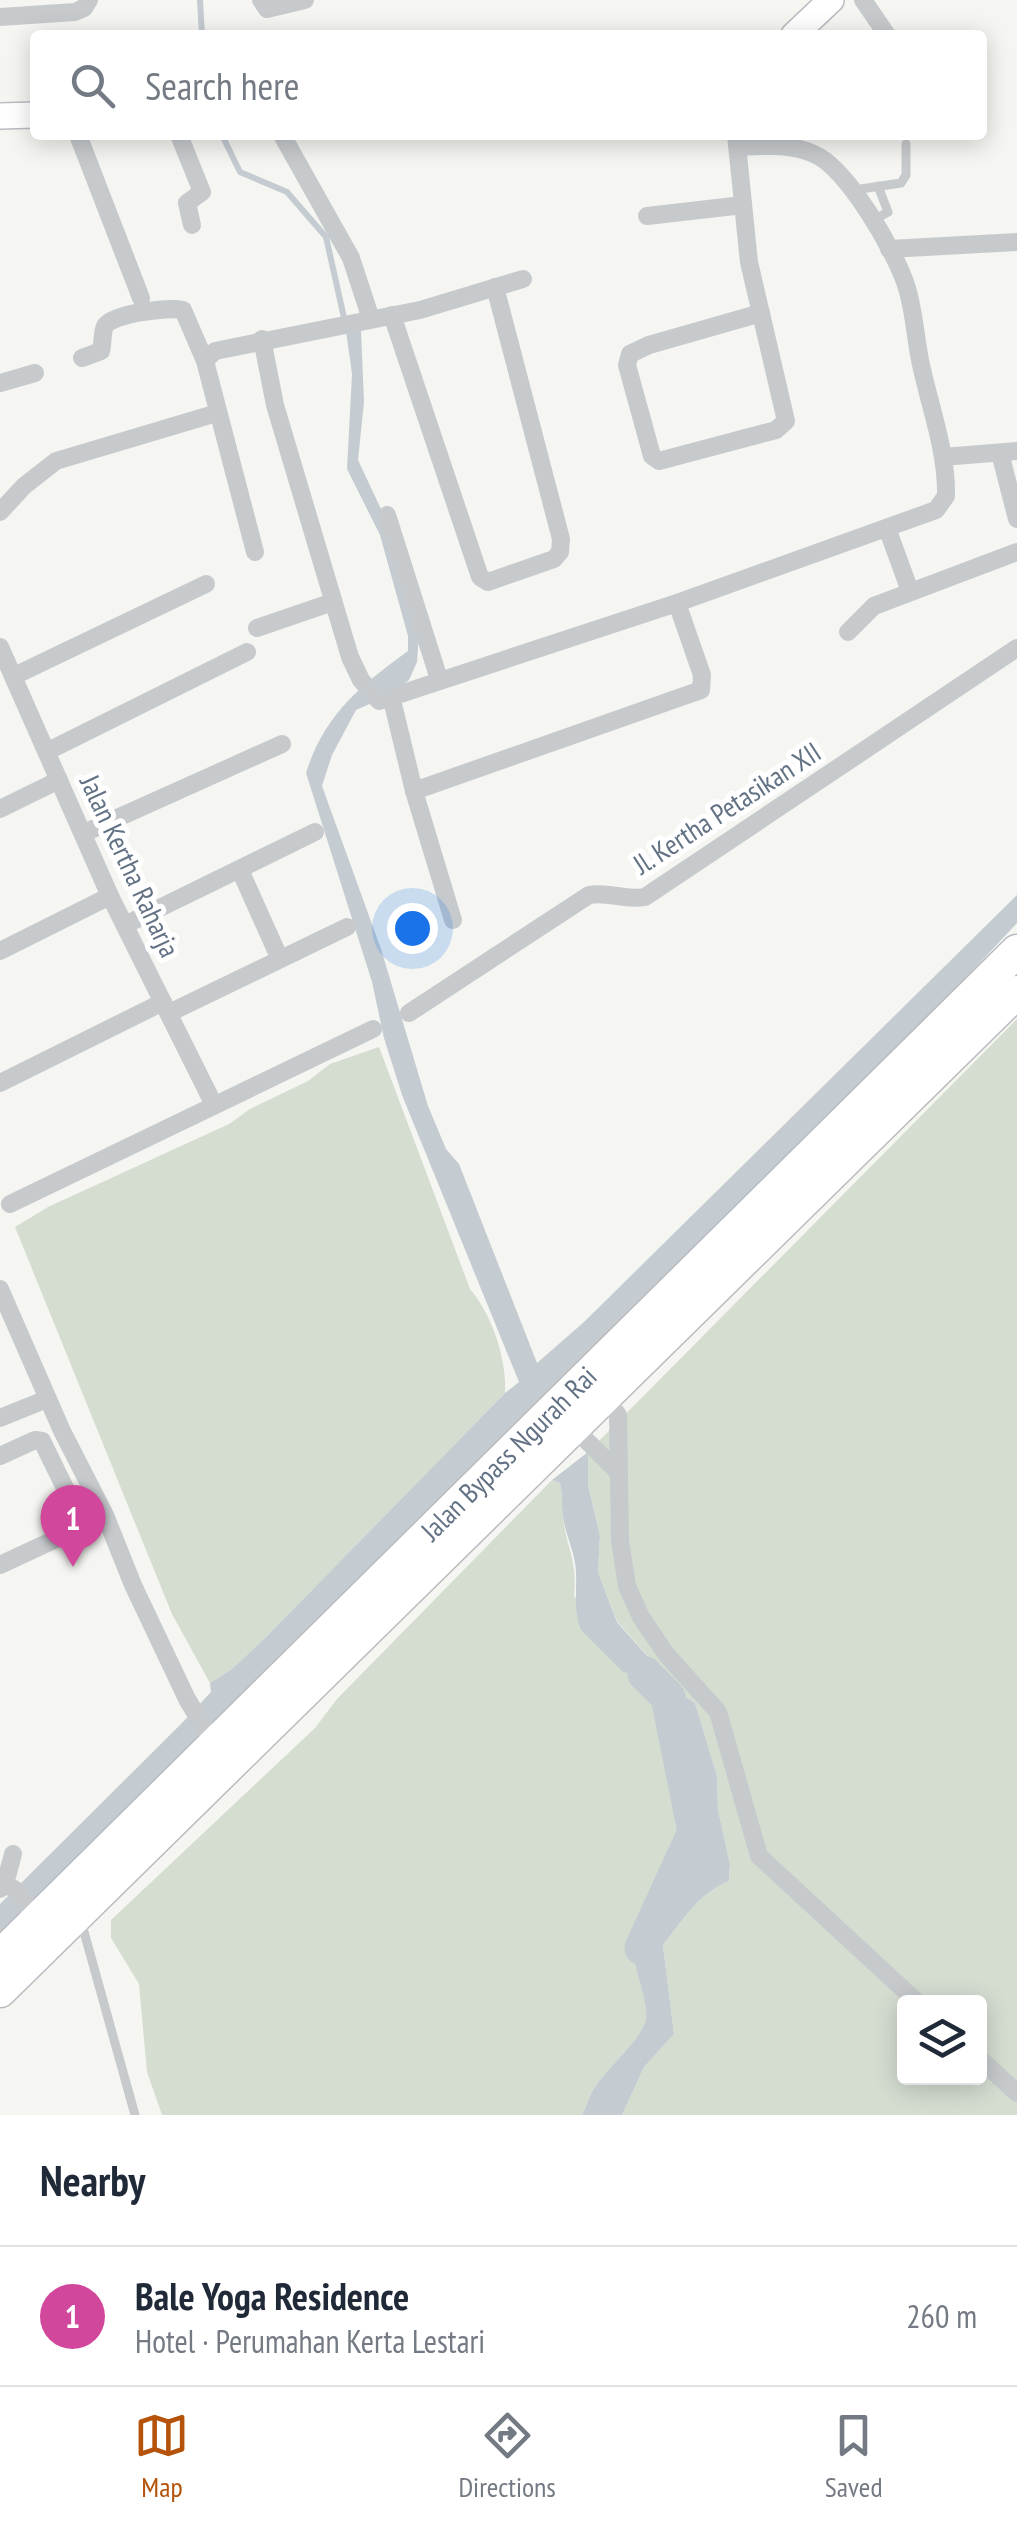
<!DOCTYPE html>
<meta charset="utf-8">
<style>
:root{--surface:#fff;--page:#f2f2f3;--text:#1f2937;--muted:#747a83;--line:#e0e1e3;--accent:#b45309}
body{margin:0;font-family:"PT Sans Narrow",sans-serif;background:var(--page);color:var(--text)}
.controls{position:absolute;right:30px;bottom:30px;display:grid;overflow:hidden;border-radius:10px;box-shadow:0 5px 25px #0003}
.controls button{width:90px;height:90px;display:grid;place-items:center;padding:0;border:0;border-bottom:2px solid var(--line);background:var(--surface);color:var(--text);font:50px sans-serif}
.you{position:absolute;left:412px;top:928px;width:35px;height:35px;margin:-25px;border:8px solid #fff;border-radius:50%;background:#1a73e8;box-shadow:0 0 0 15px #1a73e833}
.badge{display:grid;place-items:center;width:65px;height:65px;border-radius:50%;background:var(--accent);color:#fff;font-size:32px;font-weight:700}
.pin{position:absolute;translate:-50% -82px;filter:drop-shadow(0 2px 5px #0008)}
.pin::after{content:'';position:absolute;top:52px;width:35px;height:30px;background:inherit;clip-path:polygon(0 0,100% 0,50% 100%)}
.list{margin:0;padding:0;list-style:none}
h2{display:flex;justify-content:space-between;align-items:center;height:130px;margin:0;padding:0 40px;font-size:42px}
h2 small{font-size:32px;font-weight:400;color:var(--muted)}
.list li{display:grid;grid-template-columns:65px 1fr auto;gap:30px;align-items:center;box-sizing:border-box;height:140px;padding:0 40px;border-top:2px solid var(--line)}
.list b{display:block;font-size:38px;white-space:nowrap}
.list p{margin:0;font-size:32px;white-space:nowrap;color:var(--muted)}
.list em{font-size:32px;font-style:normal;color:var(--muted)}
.icon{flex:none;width:55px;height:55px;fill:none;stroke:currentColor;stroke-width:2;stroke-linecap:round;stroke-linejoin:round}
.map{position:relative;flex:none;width:1017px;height:2115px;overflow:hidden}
.search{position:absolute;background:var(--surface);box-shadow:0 5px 25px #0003;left:30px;right:30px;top:30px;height:110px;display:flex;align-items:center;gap:25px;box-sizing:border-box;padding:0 35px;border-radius:10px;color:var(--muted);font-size:38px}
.sheet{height:270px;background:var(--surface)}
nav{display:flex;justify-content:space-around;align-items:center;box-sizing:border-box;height:140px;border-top:2px solid var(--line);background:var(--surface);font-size:28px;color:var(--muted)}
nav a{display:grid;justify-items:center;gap:5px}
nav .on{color:var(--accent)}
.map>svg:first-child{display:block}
.green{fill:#d5ddd1;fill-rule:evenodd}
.water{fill:#c4ccd2}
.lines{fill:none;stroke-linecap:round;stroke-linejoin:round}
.stream{stroke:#c4ccd2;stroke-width:6}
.river{stroke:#c4ccd2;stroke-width:35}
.secondary-casing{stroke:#b9bcc1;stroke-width:28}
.highway-casing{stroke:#b9bbbe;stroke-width:35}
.lane{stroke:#c7cacd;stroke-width:9}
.street{stroke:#c7cacd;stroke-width:18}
.secondary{stroke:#fff;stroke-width:25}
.highway{stroke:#fff;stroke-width:32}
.labels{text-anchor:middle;stroke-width:10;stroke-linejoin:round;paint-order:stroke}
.street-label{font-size:28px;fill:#627184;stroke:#fff}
</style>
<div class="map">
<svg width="1017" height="2115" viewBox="0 0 1017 2115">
<rect width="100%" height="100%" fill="#f5f5f1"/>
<g class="green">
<path d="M1017 1019V2115H622L644 2067 674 2034 663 1945C683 1920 698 1894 729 1881L730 1864 718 1810 717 1776 695 1703 681 1694 617 1621 598 1572 600 1536 588 1485V1452ZM904 2002H980V2078H904Z"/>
<path d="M379 1047 470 1289C492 1315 507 1359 505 1393L264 1639 232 1669 210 1683 172 1614 15 1227 48 1207 229 1124 250 1109 308 1081 330 1064Z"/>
<path d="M552 1480 560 1483C563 1494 561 1504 563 1516 566 1548 578 1560 574 1596L632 1674 655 1693 680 1723 696 1860C683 1893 646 1908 636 1941 629 1965 649 1994 646 2018 644 2037 607 2068 595 2087 589 2095 587 2106 582 2115H162L147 2072 139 1984 111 1938V1920L315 1728 337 1699Z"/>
</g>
<g class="water">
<path d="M361 330 364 402 358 460 389 526 419 634 417 662 409 680 390 695 356 710 332 755 322 786 381 949 428 1106 446 1149 459 1164 537 1363 584 1322 1017 895V923L944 1001 0 1935V1904L182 1723 211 1692 210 1683 232 1669 264 1639 505 1393 519 1382 402 1095 384 1038 372 982 306 773C324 715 361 685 408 651V636L380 535 347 469 352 374 346 331Z"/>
<path d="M588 1452V1485L600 1536 598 1572 617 1622 681 1694 695 1703 717 1776 718 1810 730 1864 729 1881C698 1894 683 1920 663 1945L674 2034 644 2067 622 2115H582C587 2106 589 2095 595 2087 607 2068 644 2037 646 2018 648 1994 629 1965 636 1941 647 1908 683 1893 696 1860L680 1723 655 1693 632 1674 623 1672 581 1630C573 1610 577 1593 576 1573 576 1554 565 1535 563 1516 561 1505 563 1495 560 1483L552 1480Z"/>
</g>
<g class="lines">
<g class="stream">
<polyline points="200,0 202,35"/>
<polyline points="222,135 240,172 287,192 326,237 345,322"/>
</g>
<polyline class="river" points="642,1948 695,1832 668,1697 645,1674"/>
<defs>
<g id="secondary">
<polyline points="794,35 831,0"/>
<polyline points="0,116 35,115"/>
</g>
<g id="highway">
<path id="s1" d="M0 1956 1017 951"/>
<polyline points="0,1991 1017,992"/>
</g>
</defs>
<use href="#secondary" class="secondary-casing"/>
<use href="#highway" class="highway-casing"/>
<g class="lane">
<polyline points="854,190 901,183 906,175 906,144"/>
<polyline points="872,221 888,212 878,186"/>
<polyline points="81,1921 135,2115"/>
</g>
<g class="street">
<polyline points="261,0 267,9 305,0"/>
<polyline points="863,0 887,35"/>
<polyline points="0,17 75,12 84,8 89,0"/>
<polyline points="78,135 141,298"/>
<polyline points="179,135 202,192 187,203 192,225"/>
<polyline points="282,135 351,258 371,319"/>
<polyline points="736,135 749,262 786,421 776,430 659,461 652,456 627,365 630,354 649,345 761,313"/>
<polyline points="647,216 743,205"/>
<polyline points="889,249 1017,242"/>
<polyline points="392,315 480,577 488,582 554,559 560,552 561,539 495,287"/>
<path d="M262 339 275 405 350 657 361 680 379 701 677 603 936 510 946 496C947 450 929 405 920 360 915 335 914 309 906 285 895 251 847 168 814 154 789 143 764 146 738 147"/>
<path d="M82 358 101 351C103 344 102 332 105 326 114 313 169 307 183 310L205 361 255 552"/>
<polyline points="205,361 215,351 420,310 523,279"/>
<polyline points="0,383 35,373"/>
<polyline points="1000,453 1017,519"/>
<polyline points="943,457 1017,451"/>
<polyline points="0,512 24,486 56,461 217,413"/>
<polyline points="387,515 439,679"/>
<polyline points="887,528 910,591"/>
<polyline points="257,628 333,602"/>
<polyline points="848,632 874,606 1017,552"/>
<polyline points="0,647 110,896 214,1105"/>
<polyline points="14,676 206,584"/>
<polyline points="391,696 414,791 453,920"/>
<polyline points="48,751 247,652"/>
<polyline points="414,791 701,690 702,675 677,603"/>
<polyline points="0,809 59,780"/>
<polyline points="84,833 282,744"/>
<polyline points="240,870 279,957"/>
<polyline points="125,925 315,832"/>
<polyline points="0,951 110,896"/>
<polyline points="169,1013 347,927"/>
<path d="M409 1013 589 895C609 891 624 901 645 897L1017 648"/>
<polyline points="0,1083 163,1002"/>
<polyline points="10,1204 373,1029"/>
<polyline points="0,1289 62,1431 105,1515 133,1585 187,1699 214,1744"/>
<polyline points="604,1396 618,1415 620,1541 627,1586 641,1617 666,1654 718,1712 759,1856 917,2002"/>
<polyline points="0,1418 47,1399"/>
<polyline points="573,1427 619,1473"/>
<polyline points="0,1456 35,1440 42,1441 84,1527"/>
<polyline points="0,1565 90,1523"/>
<polyline points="5,1884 13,1854"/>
<polyline points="0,1889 5,1884 14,1889 37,1920"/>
<polyline points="980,2059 1017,2093"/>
</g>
<use href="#secondary" class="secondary"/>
<use href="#highway" class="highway"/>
</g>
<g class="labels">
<g class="street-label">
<text transform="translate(727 808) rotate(-33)" y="10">Jl. Kertha Petasikan XII</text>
<text transform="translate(130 866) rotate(65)" y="10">Jalan Kertha Raharja</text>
<text dy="10" stroke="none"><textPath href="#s1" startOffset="715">Jalan Bypass Ngurah Rai</textPath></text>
</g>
</g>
</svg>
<div class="controls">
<button><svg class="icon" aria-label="layers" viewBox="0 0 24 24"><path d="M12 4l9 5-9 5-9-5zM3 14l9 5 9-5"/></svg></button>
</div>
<div class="you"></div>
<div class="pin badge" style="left:73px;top:1567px;background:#d1479c">1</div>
<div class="search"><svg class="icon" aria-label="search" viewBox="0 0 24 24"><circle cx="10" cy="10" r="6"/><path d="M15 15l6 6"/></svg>Search here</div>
</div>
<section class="sheet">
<h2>Nearby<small></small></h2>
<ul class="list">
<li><span class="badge" style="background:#d1479c">1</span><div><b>Bale Yoga Residence</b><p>Hotel · Perumahan Kerta Lestari</p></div><em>260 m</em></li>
</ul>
</section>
<nav>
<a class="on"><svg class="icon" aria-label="map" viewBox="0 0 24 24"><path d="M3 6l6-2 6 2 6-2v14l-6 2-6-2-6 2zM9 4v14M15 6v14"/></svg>Map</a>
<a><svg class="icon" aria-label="directions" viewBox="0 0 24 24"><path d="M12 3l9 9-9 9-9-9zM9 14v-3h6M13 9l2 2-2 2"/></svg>Directions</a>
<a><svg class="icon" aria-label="saved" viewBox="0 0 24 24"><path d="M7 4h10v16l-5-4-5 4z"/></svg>Saved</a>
</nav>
